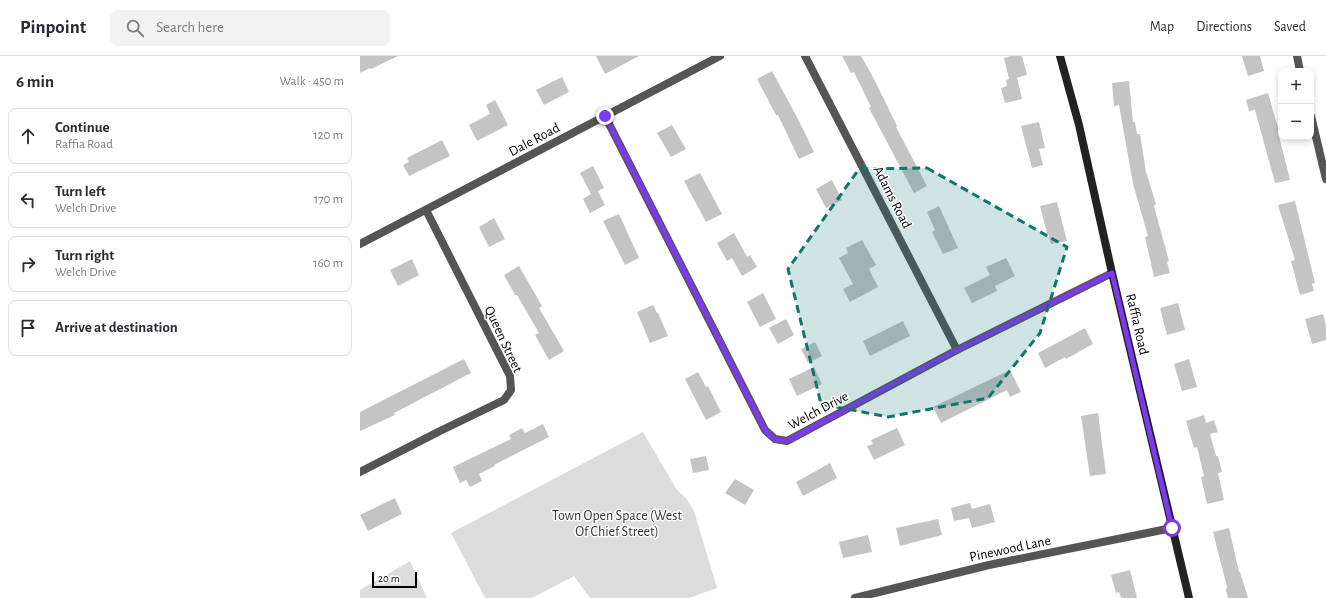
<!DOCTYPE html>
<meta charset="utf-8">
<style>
:root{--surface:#fff;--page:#f2f2f3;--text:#2b2b33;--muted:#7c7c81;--line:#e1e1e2}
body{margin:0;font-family:"Alegreya Sans",sans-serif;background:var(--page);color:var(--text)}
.controls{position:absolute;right:12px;top:12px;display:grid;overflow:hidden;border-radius:8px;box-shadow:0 2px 6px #0003}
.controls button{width:36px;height:36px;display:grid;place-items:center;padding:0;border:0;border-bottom:1px solid var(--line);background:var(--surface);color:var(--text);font:20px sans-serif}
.scale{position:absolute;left:12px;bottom:10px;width:45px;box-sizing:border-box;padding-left:4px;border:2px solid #000;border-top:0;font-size:11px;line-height:14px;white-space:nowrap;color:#000;-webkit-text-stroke:3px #fff;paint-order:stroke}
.stop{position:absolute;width:12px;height:12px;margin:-9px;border:3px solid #7c3aed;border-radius:50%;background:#fff}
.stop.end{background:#7c3aed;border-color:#fff;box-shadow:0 1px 4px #0008}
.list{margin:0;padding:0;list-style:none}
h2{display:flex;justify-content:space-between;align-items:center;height:52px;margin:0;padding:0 16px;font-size:17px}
h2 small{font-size:13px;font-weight:400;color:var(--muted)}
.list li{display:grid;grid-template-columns:26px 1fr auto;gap:12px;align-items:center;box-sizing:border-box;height:56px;margin:0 8px 8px;padding:0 8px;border:1px solid var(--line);border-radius:8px}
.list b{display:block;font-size:15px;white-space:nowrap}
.list p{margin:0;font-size:13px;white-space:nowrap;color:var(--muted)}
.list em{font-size:13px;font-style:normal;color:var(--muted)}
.icon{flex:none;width:22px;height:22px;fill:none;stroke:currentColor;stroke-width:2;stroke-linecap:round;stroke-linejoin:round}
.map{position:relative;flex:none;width:966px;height:542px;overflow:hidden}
header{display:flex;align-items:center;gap:24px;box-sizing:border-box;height:56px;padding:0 20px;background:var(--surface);border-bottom:1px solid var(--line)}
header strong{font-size:19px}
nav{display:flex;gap:22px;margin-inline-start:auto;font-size:14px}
.search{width:280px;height:36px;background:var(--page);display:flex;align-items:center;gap:10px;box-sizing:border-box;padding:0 14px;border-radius:8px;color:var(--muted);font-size:15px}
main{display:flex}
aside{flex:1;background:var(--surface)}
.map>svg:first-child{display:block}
.green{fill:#dcdcdc}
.building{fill:#c4c4c4}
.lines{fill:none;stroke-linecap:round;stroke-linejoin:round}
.street{stroke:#555;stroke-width:8}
.secondary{stroke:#222;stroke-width:8}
.route{stroke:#7c3aed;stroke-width:5}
.marked{fill:#0f766e;fill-opacity:0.2;stroke:#0f766e;stroke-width:3;stroke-dasharray:8 5;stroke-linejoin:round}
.labels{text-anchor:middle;stroke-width:3;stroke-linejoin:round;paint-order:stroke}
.street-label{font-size:14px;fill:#000;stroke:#fff}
.park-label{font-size:14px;fill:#333;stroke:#fff}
</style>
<header>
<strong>Pinpoint</strong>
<div class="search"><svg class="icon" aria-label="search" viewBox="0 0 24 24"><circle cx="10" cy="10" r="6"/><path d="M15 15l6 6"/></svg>Search here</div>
<nav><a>Map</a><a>Directions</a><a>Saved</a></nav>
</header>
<main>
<aside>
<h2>6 min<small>Walk · 450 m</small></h2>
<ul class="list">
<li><svg class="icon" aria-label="ahead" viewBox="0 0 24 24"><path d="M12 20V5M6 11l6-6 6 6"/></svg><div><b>Continue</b><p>Raffia Road</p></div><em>120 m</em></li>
<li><svg class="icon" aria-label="left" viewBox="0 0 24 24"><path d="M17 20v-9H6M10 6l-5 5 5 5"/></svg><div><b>Turn left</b><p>Welch Drive</p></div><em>170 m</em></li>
<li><svg class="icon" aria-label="right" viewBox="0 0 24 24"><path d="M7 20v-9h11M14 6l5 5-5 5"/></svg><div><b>Turn right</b><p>Welch Drive</p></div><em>160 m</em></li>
<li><svg class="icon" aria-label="arrive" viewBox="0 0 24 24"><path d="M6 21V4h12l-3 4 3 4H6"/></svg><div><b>Arrive at destination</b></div></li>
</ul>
</aside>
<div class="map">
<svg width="966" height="542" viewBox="0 0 966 542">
<rect width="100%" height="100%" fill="#fff"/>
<g class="green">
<polygon points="283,376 317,434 326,442 334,455 357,532 329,542 230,542 214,520 172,542 125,542 91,477"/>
<polygon points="50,505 67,542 0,542 0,534"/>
</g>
<g class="building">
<polygon points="0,0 38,0 11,13 10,12 0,17"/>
<polygon points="236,0 279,0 245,18"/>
<polygon points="482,0 501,0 513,21 537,70 536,71 567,130 554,137 509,52 511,51 494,16 491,17"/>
<polygon points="651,0 662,0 667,19 656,22 657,22 662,43 645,47 641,32 647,30 646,24 649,23 644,2"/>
<polygon points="882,0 900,0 904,15 888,20"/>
<polygon points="412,15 439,65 454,96 439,103 418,59 416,59 397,23"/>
<polygon points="202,21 209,36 184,49 176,34"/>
<polygon points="769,25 773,66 775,66 777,78 780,78 786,116 796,148 794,150 809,205 807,206 810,217 794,221 785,181 788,180 773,128 759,49 754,50 752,27"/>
<polygon points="908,37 919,75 918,76 930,124 915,127 895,54 889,55 886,44"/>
<polygon points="135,44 148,69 117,85 109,69 130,58 126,49"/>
<polygon points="679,66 685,92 679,93 683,109 672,112 661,70"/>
<polygon points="312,69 326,93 311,101 297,77"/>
<polygon points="82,84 90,100 49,120 43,109 49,106 47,102"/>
<polygon points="233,110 244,132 238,135 245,149 230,157 223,143 231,138 220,117"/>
<polygon points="340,117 362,158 346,166 324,125"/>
<polygon points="472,124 482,144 466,152 456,133"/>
<polygon points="935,145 955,227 952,228 954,235 940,239 931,205 935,204 918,149"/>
<polygon points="697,146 707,185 691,188 689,180 687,177 680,150"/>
<polygon points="579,150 598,192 583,198 572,176 575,174 567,156"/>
<polygon points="259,158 279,202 265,209 243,165"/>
<polygon points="134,162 145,183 129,191 119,171"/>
<polygon points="374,177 387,201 390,199 397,211 382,220 372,202 367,205 357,187"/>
<polygon points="502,184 516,209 509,213 518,231 490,246 483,233 493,228 479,202 488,197 486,192"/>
<polygon points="646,202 655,220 635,230 637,235 612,247 604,232 630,219 626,211"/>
<polygon points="52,203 59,219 38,230 30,214"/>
<polygon points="159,210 182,250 179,252 204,295 189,304 175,279 179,277 157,239 155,239 144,219"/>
<polygon points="403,237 416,263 400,271 387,246"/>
<polygon points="818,247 825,274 807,279 800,252"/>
<polygon points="293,249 297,257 298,257 308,280 290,287 277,256"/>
<polygon points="963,258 966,270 966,284 952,288 945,263"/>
<polygon points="426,263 434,279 418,288 409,272"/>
<polygon points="543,265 550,280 510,300 503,285"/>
<polygon points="725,272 733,288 706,303 705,301 685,312 678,297"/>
<polygon points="455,286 462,300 448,307 441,293"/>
<polygon points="104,303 111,317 34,357 35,359 0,375 0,356"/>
<polygon points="829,303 837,331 822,335 814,308"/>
<polygon points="454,311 462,328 437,340 429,323"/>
<polygon points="650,314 661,336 650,341 647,334 581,367 573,351"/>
<polygon points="338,316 346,331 348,330 361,356 346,364 325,323"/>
<polygon points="738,357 746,418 730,420 721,360"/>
<polygon points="844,359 846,367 854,364 858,376 850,378 856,400 858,400 862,416 858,417 864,444 847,448 841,421 844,420 837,391 834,392 826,365"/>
<polygon points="183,368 189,381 134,409 135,410 119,418 122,425 110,431 106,424 100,427 93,411 151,383 149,379 162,372 165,377"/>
<polygon points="537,372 545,389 514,404 507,390 513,388 511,384"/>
<polygon points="346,400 349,414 333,417 330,403"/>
<polygon points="470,407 477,422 443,440 436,426"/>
<polygon points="375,423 394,434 385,449 365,437"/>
<polygon points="35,442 42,458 8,475 0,459"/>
<polygon points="610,447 612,453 630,448 635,466 612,472 609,462 594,465 591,452"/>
<polygon points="578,463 582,479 540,490 536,472"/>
<polygon points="869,472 879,516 880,516 888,542 868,542 866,534 867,531 853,476"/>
<polygon points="508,479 512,496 483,502 479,486"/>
<polygon points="770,514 777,542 761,542 759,536 756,537 751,519"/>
</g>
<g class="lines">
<g class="street">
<polyline points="445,0 597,294"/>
<polyline points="937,0 940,15"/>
<polyline points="245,60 405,374 415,383 427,385 597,294 752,217"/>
<polyline points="951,60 966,123"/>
<polyline points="0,188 360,0"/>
<polyline points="0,416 80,375 144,344 151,334 150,320 66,154"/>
<polyline points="495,542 629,509 812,472"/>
</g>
<polyline class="secondary" points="700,0 719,69 752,217 829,542"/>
</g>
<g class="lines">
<polyline class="route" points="245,60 405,374 414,383 427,385 597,294 752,217 812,472"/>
</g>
<path class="marked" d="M567 112 707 191 680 277 628 342 528 361 461 348 428 213 499 113Z"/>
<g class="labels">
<g class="street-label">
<text transform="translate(174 83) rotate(-28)" y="5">Dale Road</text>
<text transform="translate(533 141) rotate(63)" y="5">Adams Road</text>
<text transform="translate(778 268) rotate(77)" y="5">Raffia Road</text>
<text transform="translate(144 283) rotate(65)" y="5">Queen Street</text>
<text transform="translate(458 354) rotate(-28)" y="5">Welch Drive</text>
<text transform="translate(650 492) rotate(-12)" y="5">Pinewood Lane</text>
</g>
<g class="park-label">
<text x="257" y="464">Town Open Space (West<tspan x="257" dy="16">Of Chief Street)</tspan></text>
</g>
</g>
</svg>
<div class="controls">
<button>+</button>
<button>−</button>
</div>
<div class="scale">20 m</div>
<div class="stop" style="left:812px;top:472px"></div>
<div class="stop end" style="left:245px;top:60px"></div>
</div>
</main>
